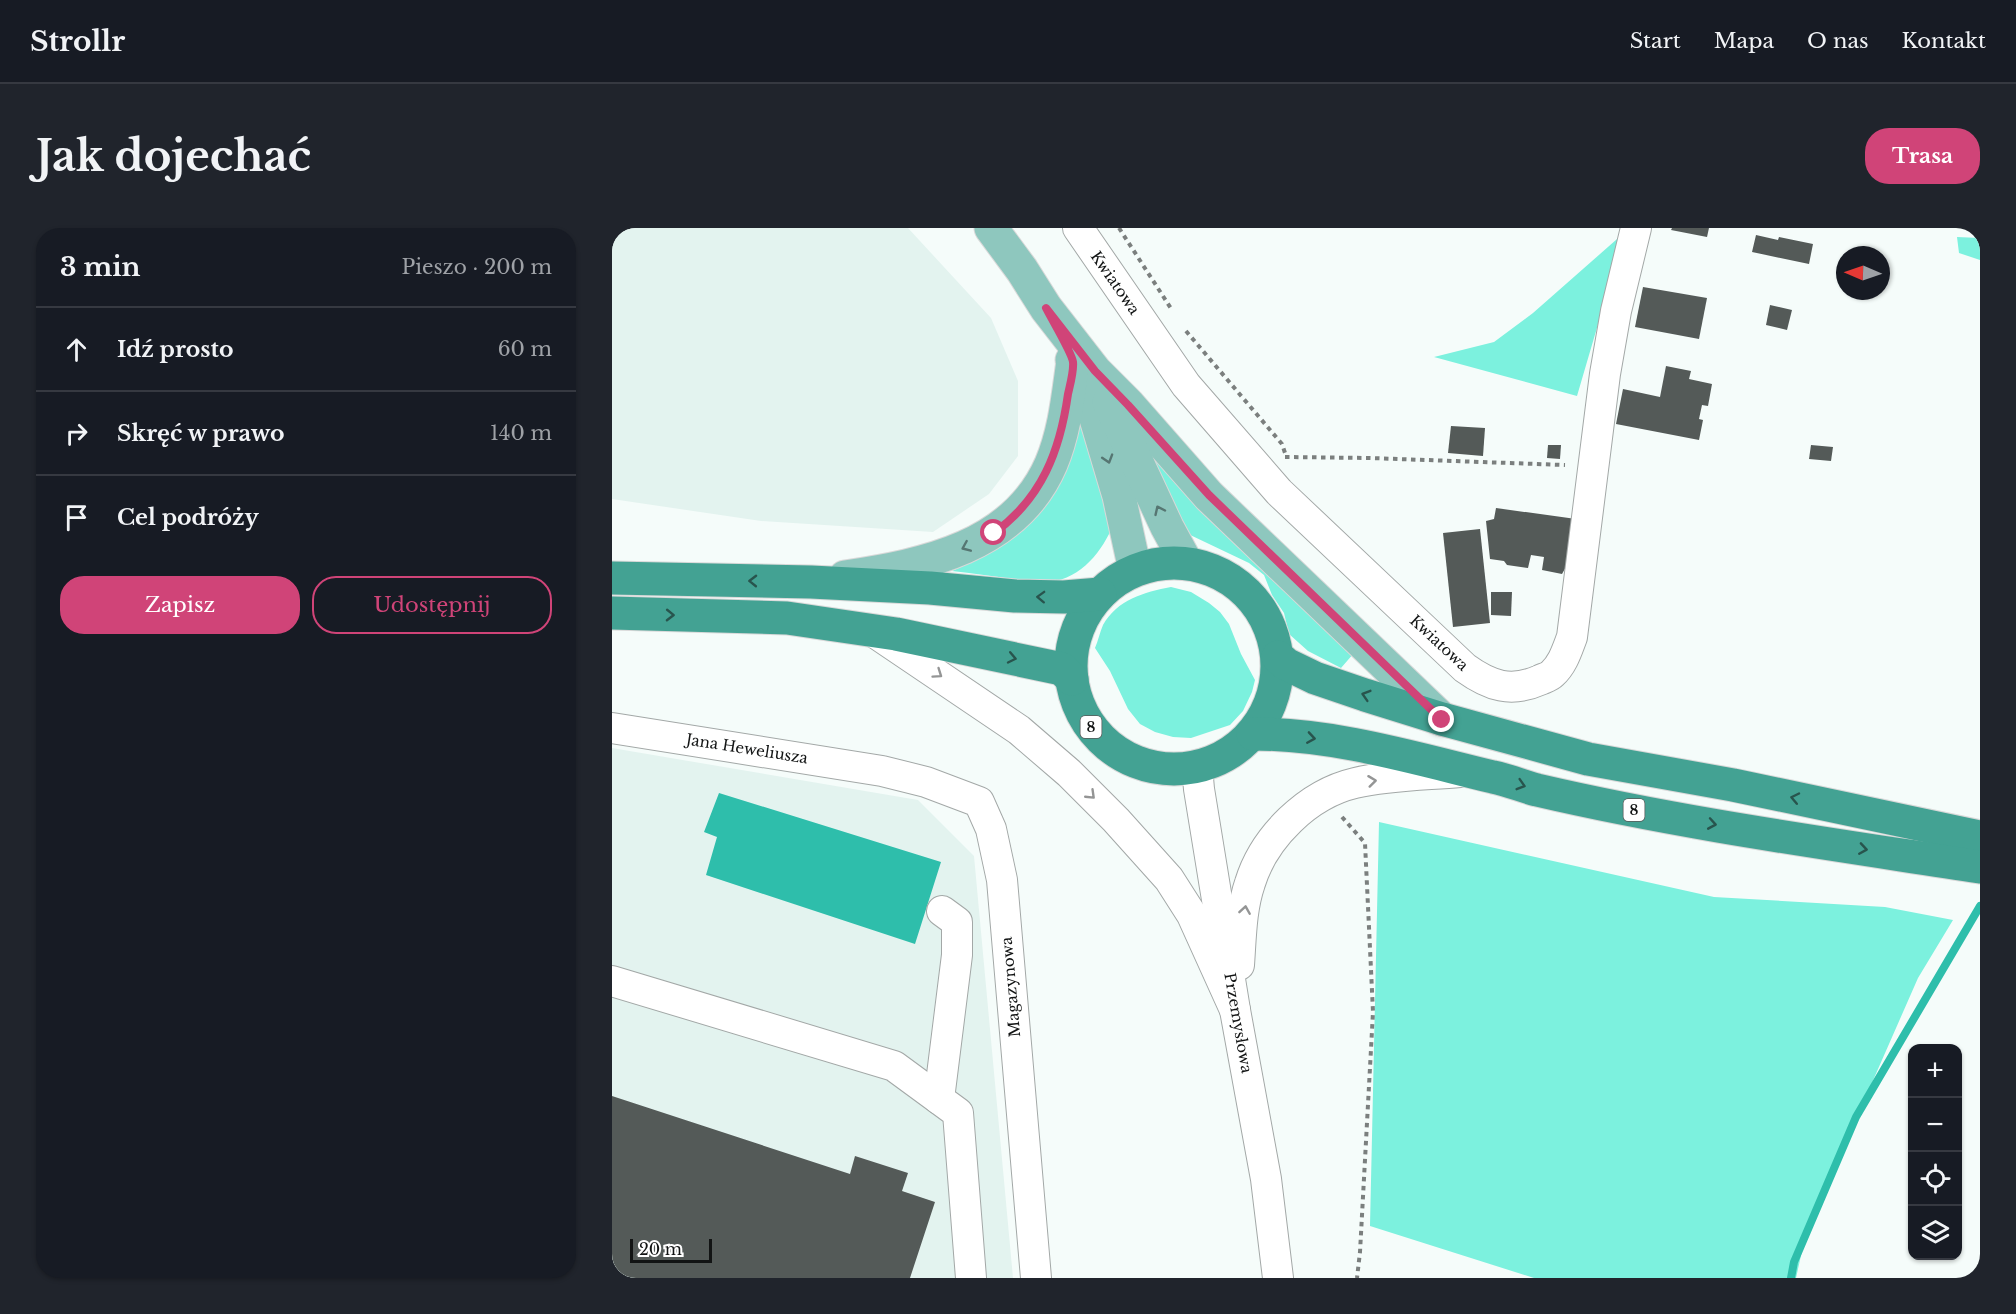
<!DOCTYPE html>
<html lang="pl">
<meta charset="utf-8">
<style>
:root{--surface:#171b24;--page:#20242c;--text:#f1f3f6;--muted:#9ea1a6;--line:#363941;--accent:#d04478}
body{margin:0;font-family:"Libre Baskerville",serif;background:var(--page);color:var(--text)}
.controls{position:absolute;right:18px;bottom:18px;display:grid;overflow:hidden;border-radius:12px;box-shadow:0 2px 4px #0004}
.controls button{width:54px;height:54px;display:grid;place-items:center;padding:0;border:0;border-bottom:2px solid var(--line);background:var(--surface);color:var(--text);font:30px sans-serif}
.compass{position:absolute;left:1224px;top:18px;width:54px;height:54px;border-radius:50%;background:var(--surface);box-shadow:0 2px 4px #0004;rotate:272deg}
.scale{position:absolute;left:18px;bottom:15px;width:82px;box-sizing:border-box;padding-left:6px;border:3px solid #121414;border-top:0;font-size:16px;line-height:21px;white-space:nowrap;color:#121414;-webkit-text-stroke:4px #fff;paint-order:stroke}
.stop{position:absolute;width:18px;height:18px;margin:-14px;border:4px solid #d04478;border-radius:50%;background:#fff}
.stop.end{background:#d04478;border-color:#fff;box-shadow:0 2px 6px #0008}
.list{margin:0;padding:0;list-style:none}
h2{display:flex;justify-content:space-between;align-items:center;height:78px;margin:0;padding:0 24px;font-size:26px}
h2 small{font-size:20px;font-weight:400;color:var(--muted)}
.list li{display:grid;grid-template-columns:39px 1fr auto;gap:18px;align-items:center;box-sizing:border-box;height:84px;padding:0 24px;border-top:2px solid var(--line)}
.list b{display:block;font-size:22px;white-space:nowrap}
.list em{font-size:20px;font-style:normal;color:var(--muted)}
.actions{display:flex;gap:12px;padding:18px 24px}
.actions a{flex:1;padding:14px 0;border:2px solid var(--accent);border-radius:24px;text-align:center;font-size:21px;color:var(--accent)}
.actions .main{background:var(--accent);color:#fff}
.icon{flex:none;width:33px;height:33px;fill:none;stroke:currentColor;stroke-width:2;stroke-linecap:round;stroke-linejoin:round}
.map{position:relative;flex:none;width:1368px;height:1050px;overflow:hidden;border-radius:24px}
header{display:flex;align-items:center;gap:36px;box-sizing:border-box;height:84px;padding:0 30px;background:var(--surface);border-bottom:2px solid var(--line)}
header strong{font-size:28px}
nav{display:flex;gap:33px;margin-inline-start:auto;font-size:21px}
.intro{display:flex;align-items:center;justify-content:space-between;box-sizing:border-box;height:144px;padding:0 36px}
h1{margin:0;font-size:42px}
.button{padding:15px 27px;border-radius:24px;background:var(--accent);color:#fff;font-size:21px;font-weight:700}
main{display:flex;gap:36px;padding:0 36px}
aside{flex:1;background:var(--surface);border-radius:24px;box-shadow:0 2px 4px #0004}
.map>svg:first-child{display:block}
.built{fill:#e3f3ef}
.green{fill:#7cf1de}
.water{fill:#2ebeab}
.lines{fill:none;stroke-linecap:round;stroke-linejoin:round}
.stream{stroke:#2ebeab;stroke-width:8}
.building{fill:#545a58}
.minor-casing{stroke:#a3a8a7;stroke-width:32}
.major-casing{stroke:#d9d9d9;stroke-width:35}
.highway-casing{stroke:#d9d9d9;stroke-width:35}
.path{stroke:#7b7f7e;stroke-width:4;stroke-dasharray:4.5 4.5;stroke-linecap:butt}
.minor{stroke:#fff;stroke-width:30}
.major{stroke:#8ec7be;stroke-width:33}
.highway{stroke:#43a293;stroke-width:33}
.oneway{stroke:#567672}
.oneway2{stroke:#28544d}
.oneway3{stroke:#949595}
.route{stroke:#d04478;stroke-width:8}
.labels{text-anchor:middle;stroke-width:6;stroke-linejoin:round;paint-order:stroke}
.shield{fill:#fff;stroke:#595a5a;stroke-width:1.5}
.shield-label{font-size:14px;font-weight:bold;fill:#121414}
.street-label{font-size:15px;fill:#121414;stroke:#fff}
</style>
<header>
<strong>Strollr</strong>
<nav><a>Start</a><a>Mapa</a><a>O nas</a><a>Kontakt</a></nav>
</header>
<div class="intro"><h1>Jak dojechać</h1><a class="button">Trasa</a></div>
<main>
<aside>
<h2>3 min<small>Pieszo · 200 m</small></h2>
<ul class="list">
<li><svg class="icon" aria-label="ahead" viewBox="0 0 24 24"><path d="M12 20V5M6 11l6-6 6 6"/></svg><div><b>Idź prosto</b></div><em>60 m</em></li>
<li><svg class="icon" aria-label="right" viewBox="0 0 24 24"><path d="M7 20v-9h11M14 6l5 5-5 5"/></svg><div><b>Skręć w prawo</b></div><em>140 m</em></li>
<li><svg class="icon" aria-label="arrive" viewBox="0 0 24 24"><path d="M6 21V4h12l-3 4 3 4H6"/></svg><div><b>Cel podróży</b></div></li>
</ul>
<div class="actions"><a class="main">Zapisz</a><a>Udostępnij</a></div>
</aside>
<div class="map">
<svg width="1368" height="1050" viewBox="0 0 1368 1050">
<rect width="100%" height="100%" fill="#f5fcfa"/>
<g class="built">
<polygon points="0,0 296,0 379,90 406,153 406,228 377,266 321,304 149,293 0,271"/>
<polygon points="0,520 306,572 362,628 401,1050 0,1050"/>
</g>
<g class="green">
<polygon points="1013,4 965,168 822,129 882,114 921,85"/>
<polygon points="1345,9 1368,10 1368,32 1347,25"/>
<path d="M468 176 500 300C487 328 465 354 432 354 421 355 410 352 400 351 380 348 360 345 340 343L362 333 395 314 417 295Z"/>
<polygon points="528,206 742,425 729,440 696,423 677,406 672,385 660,367 652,347 637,335 574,305"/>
<path d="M559 359 579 364 597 375 608 384 617 396 629 426 643 452 640 464 631 483 618 497 579 510 561 509 543 504 528 496 516 481 498 443 483 420C486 413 488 404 491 397 505 372 532 364 559 359Z"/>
<polygon points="767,594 1102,669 1273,679 1341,692 1306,750 1194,1005 1184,1050 922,1050 758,998"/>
</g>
<polygon class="water" points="107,565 329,634 303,716 94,647 105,609 92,604"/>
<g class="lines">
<polyline class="stream" points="1179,1050 1182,1034 1244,889 1368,678"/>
</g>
<g class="building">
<polygon points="1060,0 1097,0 1095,9 1059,2"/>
<polygon points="1144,7 1166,12 1167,9 1201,16 1197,36 1140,24"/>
<polygon points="1031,59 1095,70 1087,111 1023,99"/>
<polygon points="1158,77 1180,82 1175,102 1154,97"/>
<polygon points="1054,138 1079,143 1077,151 1100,156 1096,178 1090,177 1087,191 1091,192 1087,212 1004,196 1011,161 1048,169"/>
<polygon points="839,198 873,200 871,228 836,225"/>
<polygon points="936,217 949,217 948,231 935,230"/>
<polygon points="1199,217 1221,219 1219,233 1197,231"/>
<polygon points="884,280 964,291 955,337 950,346 930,342 932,329 919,327 916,340 895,337 892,333 878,331 874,293 882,291"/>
<polygon points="868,301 878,395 841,399 831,305"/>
<polygon points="879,364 900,364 899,388 879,387"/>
<polygon points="0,868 238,946 243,928 296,945 290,963 323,974 298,1050 0,1050"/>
</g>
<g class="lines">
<defs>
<g id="minor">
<path d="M466 0 574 157 667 264 853 440C878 458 899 465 928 452 932 450 937 449 940 446 951 436 955 422 960 409L993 146 1004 83 1024 0"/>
<polyline points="262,404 407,502 457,545 504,592 557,651 580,687 623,782"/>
<polyline points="0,500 270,543 314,554 367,574 379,601 390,652 424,1050"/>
<polyline points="585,539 587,561 623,782 654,951 666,1050"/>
<path d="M627 737C629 710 629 681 638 655 652 609 696 566 743 555 777 547 814 547 848 544"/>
<polyline points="0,753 282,838 346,885 359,1050"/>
<polyline points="327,871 345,727 345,694 330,683"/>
</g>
<g id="major">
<polyline points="379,0 410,42 434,80 483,143 516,176 597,268 830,491"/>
<polyline points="460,132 482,184 507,268 523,342"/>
<polyline points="497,174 555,299 574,334"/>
<path d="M233 349C313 337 403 319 439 236 453 203 456 168 461 133"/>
</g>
<g id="highway">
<circle cx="562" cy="438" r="103"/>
<polyline points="0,350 199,354 318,360 403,368 452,369 488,366"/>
<polyline points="0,385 175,390 284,406 450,441 460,451"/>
<polyline points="666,429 674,436 703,450 753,467 830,491 976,531 1121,557 1368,609"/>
<path d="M641 506C723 506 802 530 881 549 896 552 910 558 925 562 1071 596 1220 616 1368 639"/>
</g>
</defs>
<use href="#minor" class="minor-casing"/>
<use href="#major" class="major-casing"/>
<use href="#highway" class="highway-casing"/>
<g class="path">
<polyline points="507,0 560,82"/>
<polyline points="574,103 670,216 673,225"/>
<polyline points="673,229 758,230 953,237"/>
<polyline points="730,589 753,615 761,784 748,1024 745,1050"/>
</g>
<use href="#minor" class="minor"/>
<use href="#major" class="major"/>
<use href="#highway" class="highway"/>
</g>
<defs><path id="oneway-chevron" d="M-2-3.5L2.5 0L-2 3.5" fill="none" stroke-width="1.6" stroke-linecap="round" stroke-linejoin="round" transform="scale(1.5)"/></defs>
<g class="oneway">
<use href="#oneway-chevron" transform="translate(496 231) rotate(73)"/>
<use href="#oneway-chevron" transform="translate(547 282) rotate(-115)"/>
<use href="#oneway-chevron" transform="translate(354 319) rotate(157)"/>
</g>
<g class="oneway2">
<use href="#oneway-chevron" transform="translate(141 353) rotate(-179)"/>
<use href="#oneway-chevron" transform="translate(429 369) rotate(-178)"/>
<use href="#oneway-chevron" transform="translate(58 387) rotate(1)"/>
<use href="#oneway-chevron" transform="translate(400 430) rotate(12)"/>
<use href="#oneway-chevron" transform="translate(754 467) rotate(-163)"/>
<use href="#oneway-chevron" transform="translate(699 510) rotate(9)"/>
<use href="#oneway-chevron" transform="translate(909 557) rotate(17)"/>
<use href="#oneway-chevron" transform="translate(1183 570) rotate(-168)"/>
<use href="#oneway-chevron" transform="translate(1100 596) rotate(10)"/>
<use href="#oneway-chevron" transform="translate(1251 621) rotate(9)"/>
</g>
<g class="oneway3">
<use href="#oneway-chevron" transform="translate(326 446) rotate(35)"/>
<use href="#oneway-chevron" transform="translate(760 553) rotate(-7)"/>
<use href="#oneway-chevron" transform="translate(479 567) rotate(44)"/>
<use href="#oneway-chevron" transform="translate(633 682) rotate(-81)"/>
</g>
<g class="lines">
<path class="route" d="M382 305C430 270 448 223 456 166 458 157 462 143 461 134 460 125 439 90 434 80L483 143 516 177 597 267 830 492"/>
</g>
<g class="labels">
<g class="shield">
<rect x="468.5" y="488" width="21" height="22" rx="4.5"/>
<rect x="1011.5" y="571" width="21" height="22" rx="4.5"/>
</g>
<g class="shield-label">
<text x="479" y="504">8</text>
<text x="1022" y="587">8</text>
</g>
<g class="street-label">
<text transform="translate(503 55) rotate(55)" y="5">Kwiatowa</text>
<text transform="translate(827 415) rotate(43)" y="5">Kwiatowa</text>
<text transform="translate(135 521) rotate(9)" y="5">Jana Heweliusza</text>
<text transform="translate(399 759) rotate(-95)" y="5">Magazynowa</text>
<text transform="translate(626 795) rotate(80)" y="5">Przemysłowa</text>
</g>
</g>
</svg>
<div class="controls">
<button>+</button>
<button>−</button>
<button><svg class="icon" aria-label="locate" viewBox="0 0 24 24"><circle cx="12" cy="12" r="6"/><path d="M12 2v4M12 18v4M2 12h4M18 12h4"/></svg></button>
<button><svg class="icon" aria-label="layers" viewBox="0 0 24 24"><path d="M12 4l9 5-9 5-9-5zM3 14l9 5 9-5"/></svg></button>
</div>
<svg class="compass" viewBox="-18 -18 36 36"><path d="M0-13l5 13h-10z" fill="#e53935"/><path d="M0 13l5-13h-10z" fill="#9ea1a6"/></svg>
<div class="scale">20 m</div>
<div class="stop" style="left:382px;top:305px"></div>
<div class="stop end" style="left:830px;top:492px"></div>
</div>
</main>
